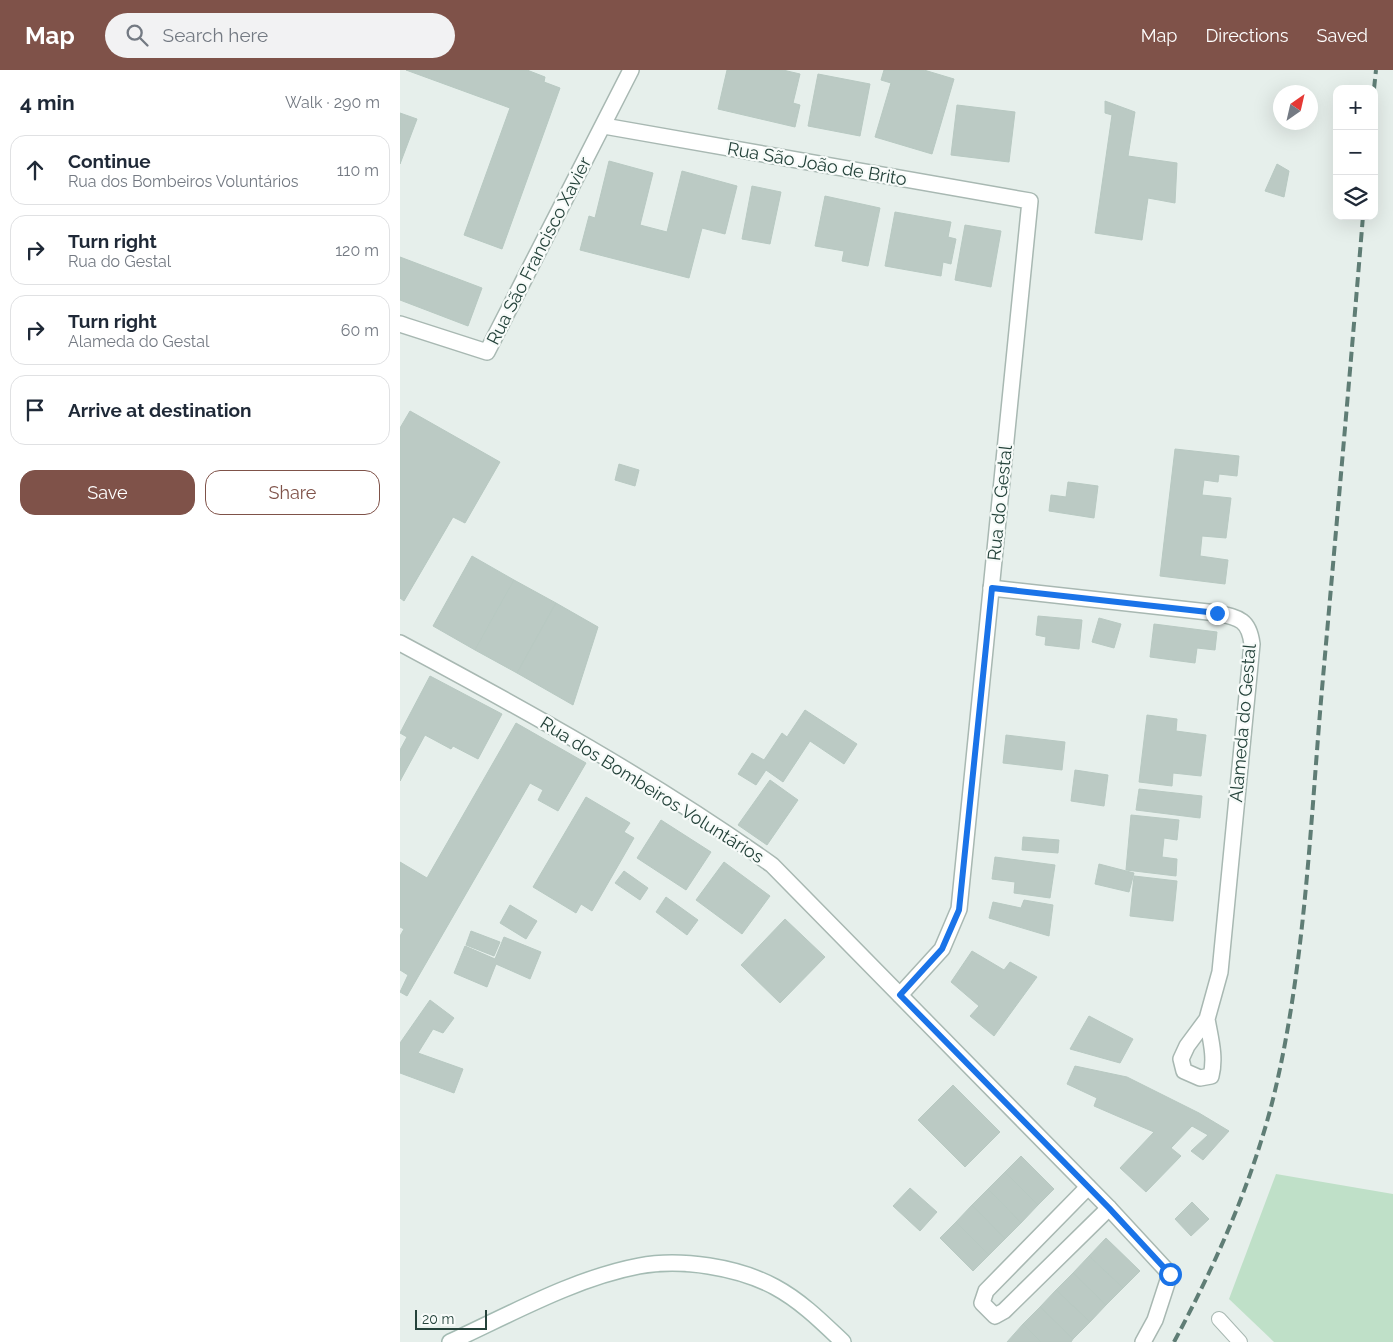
<!DOCTYPE html>
<meta charset="utf-8">
<style>
:root{--surface:#fff;--page:#f2f2f3;--text:#1f2937;--muted:#747a83;--line:#e0e1e3;--accent:#7f5249}
body{margin:0;font-family:Raleway,sans-serif;background:var(--page);color:var(--text)}
.controls{position:absolute;right:15px;top:15px;display:grid;overflow:hidden;border-radius:10px;box-shadow:0 5px 20px #0002}
.controls button{width:45px;height:45px;display:grid;place-items:center;padding:0;border:0;border-bottom:1px solid var(--line);background:var(--surface);color:var(--text);font:25px sans-serif}
.compass{position:absolute;left:873px;top:15px;width:45px;height:45px;border-radius:50%;background:var(--surface);box-shadow:0 5px 20px #0002;rotate:34deg}
.scale{position:absolute;left:15px;bottom:12px;width:72px;box-sizing:border-box;padding-left:5px;border:2px solid #24423a;border-top:0;font-size:14px;line-height:18px;white-space:nowrap;color:#24423a;-webkit-text-stroke:4px #f7fbf9;paint-order:stroke}
.stop{position:absolute;width:15px;height:15px;margin:-11px;border:4px solid #1a73e8;border-radius:50%;background:#fff}
.stop.end{background:#1a73e8;border-color:#fff;box-shadow:0 1px 5px #0008}
.list{margin:0;padding:0;list-style:none}
h2{display:flex;justify-content:space-between;align-items:center;height:65px;margin:0;padding:0 20px;font-size:21px}
h2 small{font-size:16px;font-weight:400;color:var(--muted)}
.list li{display:grid;grid-template-columns:32px 1fr auto;gap:15px;align-items:center;box-sizing:border-box;height:70px;margin:0 10px 10px;padding:0 10px;border:1px solid var(--line);border-radius:15px}
.list b{display:block;font-size:19px;white-space:nowrap}
.list p{margin:0;font-size:16px;white-space:nowrap;color:var(--muted)}
.list em{font-size:16px;font-style:normal;color:var(--muted)}
.actions{display:flex;gap:10px;padding:15px 20px}
.actions a{flex:1;padding:11px 0;border:1px solid var(--accent);border-radius:15px;text-align:center;font-size:18px;color:var(--accent)}
.actions .main{background:var(--accent);color:#fff}
.icon{flex:none;width:28px;height:28px;fill:none;stroke:currentColor;stroke-width:2;stroke-linecap:round;stroke-linejoin:round}
.map{position:relative;flex:none;width:993px;height:1272px;overflow:hidden}
header{display:flex;align-items:center;gap:30px;box-sizing:border-box;height:70px;padding:0 25px;background:var(--accent);color:#fff}
header strong{font-size:24px}
nav{display:flex;gap:28px;margin-inline-start:auto;font-size:18px}
.search{width:350px;height:45px;background:var(--page);display:flex;align-items:center;gap:12px;box-sizing:border-box;padding:0 18px;border-radius:28px;color:var(--muted);font-size:19px}
main{display:flex}
aside{flex:1;background:var(--surface)}
.map>svg:first-child{display:block}
.green{fill:#bfe0c8}
.building{fill:#bbcac4;stroke:#b8c9c2}
.lines{fill:none;stroke-linecap:round;stroke-linejoin:round}
.lane-casing{stroke:#a8b8b2;stroke-width:16}
.street-casing{stroke:#a8b8b2;stroke-width:18}
.secondary-casing{stroke:#a4bbb3;stroke-width:18}
.lane{stroke:#fff;stroke-width:14}
.street{stroke:#fff;stroke-width:15}
.secondary{stroke:#fff;stroke-width:15}
.rail{stroke:#5f7d75;stroke-width:4;stroke-dasharray:10 5;stroke-linecap:butt}
.route{stroke:#1a73e8;stroke-width:6}
.labels{text-anchor:middle;stroke-width:4.5;stroke-linejoin:round;paint-order:stroke}
.street-label{font-size:18px;fill:#24423a;stroke:#f7fbf9}
</style>
<header>
<strong>Map</strong>
<div class="search"><svg class="icon" aria-label="search" viewBox="0 0 24 24"><circle cx="10" cy="10" r="6"/><path d="M15 15l6 6"/></svg>Search here</div>
<nav><a>Map</a><a>Directions</a><a>Saved</a></nav>
</header>
<main>
<aside>
<h2>4 min<small>Walk · 290 m</small></h2>
<ul class="list">
<li><svg class="icon" aria-label="ahead" viewBox="0 0 24 24"><path d="M12 20V5M6 11l6-6 6 6"/></svg><div><b>Continue</b><p>Rua dos Bombeiros Voluntários</p></div><em>110 m</em></li>
<li><svg class="icon" aria-label="right" viewBox="0 0 24 24"><path d="M7 20v-9h11M14 6l5 5-5 5"/></svg><div><b>Turn right</b><p>Rua do Gestal</p></div><em>120 m</em></li>
<li><svg class="icon" aria-label="right" viewBox="0 0 24 24"><path d="M7 20v-9h11M14 6l5 5-5 5"/></svg><div><b>Turn right</b><p>Alameda do Gestal</p></div><em>60 m</em></li>
<li><svg class="icon" aria-label="arrive" viewBox="0 0 24 24"><path d="M6 21V4h12l-3 4 3 4H6"/></svg><div><b>Arrive at destination</b></div></li>
</ul>
<div class="actions"><a class="main">Save</a><a>Share</a></div>
</aside>
<div class="map">
<svg width="993" height="1272" viewBox="0 0 993 1272">
<rect width="100%" height="100%" fill="#e6efeb"/>
<polygon class="green" points="876,1104 993,1124 993,1272 874,1272 829,1229"/>
<g class="building">
<polygon points="6,0 127,0 145,7 144,12 160,18 102,179 64,165 110,38"/>
<polygon points="327,0 383,0 400,4 393,33 400,35 395,57 318,39"/>
<polygon points="484,0 524,0 554,9 532,84 475,67 491,13 481,10"/>
<polygon points="418,4 470,14 460,66 408,56"/>
<polygon points="705,31 735,42 728,86 777,93 775,133 748,128 742,170 695,163 712,45 705,43"/>
<polygon points="557,35 615,42 609,92 551,85"/>
<polygon points="0,43 17,49 0,94"/>
<polygon points="209,91 253,103 240,155 267,162 282,101 337,116 325,164 302,158 289,208 180,180 189,146 195,148"/>
<polygon points="877,94 889,101 884,127 865,121"/>
<polygon points="352,116 381,122 370,174 342,169"/>
<polygon points="425,126 480,138 468,196 442,191 444,181 415,176"/>
<polygon points="495,142 551,152 548,167 556,169 551,194 543,192 541,206 485,196"/>
<polygon points="565,155 601,161 591,217 555,210"/>
<polygon points="0,187 82,218 68,256 0,230"/>
<polygon points="10,341 100,392 65,453 53,447 4,531 0,528 0,358"/>
<polygon points="775,379 839,386 837,406 819,404 818,412 804,410 802,425 831,428 826,468 802,466 800,486 828,490 825,514 760,506"/>
<polygon points="219,394 239,400 235,416 215,410"/>
<polygon points="668,412 698,416 694,448 649,441 651,425 666,427"/>
<polygon points="72,486 114,510 75,580 33,556"/>
<polygon points="114,510 156,533 117,603 75,580"/>
<polygon points="156,533 198,557 173,635 117,603"/>
<polygon points="638,546 682,550 679,579 645,575 646,567 636,565"/>
<polygon points="699,548 721,554 714,578 692,572"/>
<polygon points="754,554 817,562 815,580 797,578 795,593 750,587"/>
<polygon points="30,606 102,644 78,689 53,676 51,679 25,665 0,711 0,680 7,667 0,663"/>
<polygon points="405,640 457,674 444,694 410,671 383,712 366,700 356,715 338,704 352,683 364,690 382,663 387,667"/>
<polygon points="747,645 777,649 776,661 806,665 801,706 773,703 772,716 739,712"/>
<polygon points="116,653 186,693 158,741 138,730 143,720 130,713 7,926 0,922 8,905 0,900 0,866 4,859 0,857 0,792 27,808"/>
<polygon points="606,665 665,672 662,700 603,693"/>
<polygon points="675,700 708,705 704,736 671,731"/>
<polygon points="370,710 398,730 367,775 338,755"/>
<polygon points="739,719 802,726 800,748 736,740"/>
<polygon points="186,727 230,753 224,762 234,768 192,841 181,834 176,843 133,817"/>
<polygon points="731,745 779,750 777,770 764,768 762,787 777,789 776,806 726,800"/>
<polygon points="261,750 311,782 286,820 237,788"/>
<polygon points="623,767 659,770 658,783 622,780"/>
<polygon points="595,787 655,795 650,828 614,823 615,812 592,809"/>
<polygon points="324,792 370,826 342,864 296,830"/>
<polygon points="699,794 734,803 729,822 695,814"/>
<polygon points="224,801 248,818 240,830 215,813"/>
<polygon points="734,806 777,811 773,851 730,846"/>
<polygon points="266,827 298,850 287,865 256,842"/>
<polygon points="624,830 653,835 649,866 589,848 593,832 621,838"/>
<polygon points="110,835 137,851 126,869 100,853"/>
<polygon points="385,849 425,887 380,933 341,895"/>
<polygon points="71,861 100,872 94,886 66,875"/>
<polygon points="104,867 141,882 130,909 96,894 87,917 54,903 65,876 95,889"/>
<polygon points="572,881 604,900 610,892 637,907 594,966 570,946 579,936 551,912"/>
<polygon points="30,930 54,948 43,963 33,959 18,983 63,999 54,1023 0,1003 0,973"/>
<polygon points="689,946 733,969 720,993 670,979"/>
<polygon points="675,996 727,1007 799,1043 829,1061 803,1090 791,1081 808,1065 792,1056 771,1078 781,1086 746,1122 720,1098 754,1062 694,1036 697,1028 667,1014"/>
<polygon points="553,1015 600,1062 565,1097 518,1050"/>
<polygon points="621,1086 654,1119 638,1135 605,1102"/>
<polygon points="605,1102 638,1135 621,1153 588,1119"/>
<polygon points="510,1118 537,1142 520,1161 493,1136"/>
<polygon points="588,1119 621,1153 605,1169 572,1135"/>
<polygon points="792,1132 809,1149 791,1166 775,1149"/>
<polygon points="572,1135 605,1169 589,1185 556,1152"/>
<polygon points="556,1152 589,1185 573,1201 540,1168"/>
<polygon points="706,1168 740,1201 723,1218 689,1186"/>
<polygon points="689,1186 723,1218 706,1235 673,1203"/>
<polygon points="673,1203 706,1235 690,1252 656,1220"/>
<polygon points="656,1220 690,1252 673,1269 640,1237"/>
<polygon points="640,1237 673,1269 671,1272 641,1272 623,1254"/>
<polygon points="623,1254 641,1272 607,1272"/>
</g>
<g class="lines">
<defs>
<polyline id="lane" points="819,1249 840,1272"/>
<g id="street">
<polyline points="204,56 630,131 559,839 542,879 500,925"/>
<polyline points="0,254 87,282 231,0"/>
<path d="M591 518 817 543C840 548 849 550 852 574L820 902 807 949 787 976 781 989 784 1001 800 1008 811 1006C816 987 810 967 807 949"/>
<path d="M0 573C127 641 254 711 372 795L709 1138 770 1204 755 1250 743 1272"/>
<polyline points="688,1117 586,1221 582,1233 595,1246 604,1241 709,1138"/>
</g>
<path id="secondary" d="M50 1272C109 1245 175 1208 239 1196 281 1188 338 1197 375 1217 401 1231 422 1252 443 1272"/>
</defs>
<use href="#lane" class="lane-casing"/>
<use href="#street" class="street-casing"/>
<use href="#secondary" class="secondary-casing"/>
<use href="#lane" class="lane"/>
<use href="#street" class="street"/>
<use href="#secondary" class="secondary"/>
<g class="rail">
<polyline points="974,19 976,0"/>
<path d="M774 1272C814 1197 849 1120 871 1037 905 904 910 756 922 619 936 461 950 304 963 146"/>
</g>
</g>
<g class="lines">
<polyline class="route" points="770,1204 709,1138 500,925 542,879 559,840 592,518 817,543"/>
</g>
<g class="labels">
<g class="street-label">
<text transform="translate(417 94) rotate(10)" y="6">Rua São João de Brito</text>
<text transform="translate(139 181) rotate(-63)" y="6">Rua São Francisco Xavier</text>
<text transform="translate(600 433) rotate(-84)" y="6">Rua do Gestal</text>
<text transform="translate(843 653) rotate(-85)" y="6">Alameda do Gestal</text>
<text transform="translate(252 720) rotate(32)" y="6">Rua dos Bombeiros Voluntários</text>
</g>
</g>
</svg>
<div class="controls">
<button>+</button>
<button>−</button>
<button><svg class="icon" aria-label="layers" viewBox="0 0 24 24"><path d="M12 4l9 5-9 5-9-5zM3 14l9 5 9-5"/></svg></button>
</div>
<svg class="compass" viewBox="-18 -18 36 36"><path d="M0-13l5 13h-10z" fill="#e53935"/><path d="M0 13l5-13h-10z" fill="#747a83"/></svg>
<div class="scale">20 m</div>
<div class="stop" style="left:770px;top:1204px"></div>
<div class="stop end" style="left:817px;top:543px"></div>
</div>
</main>
